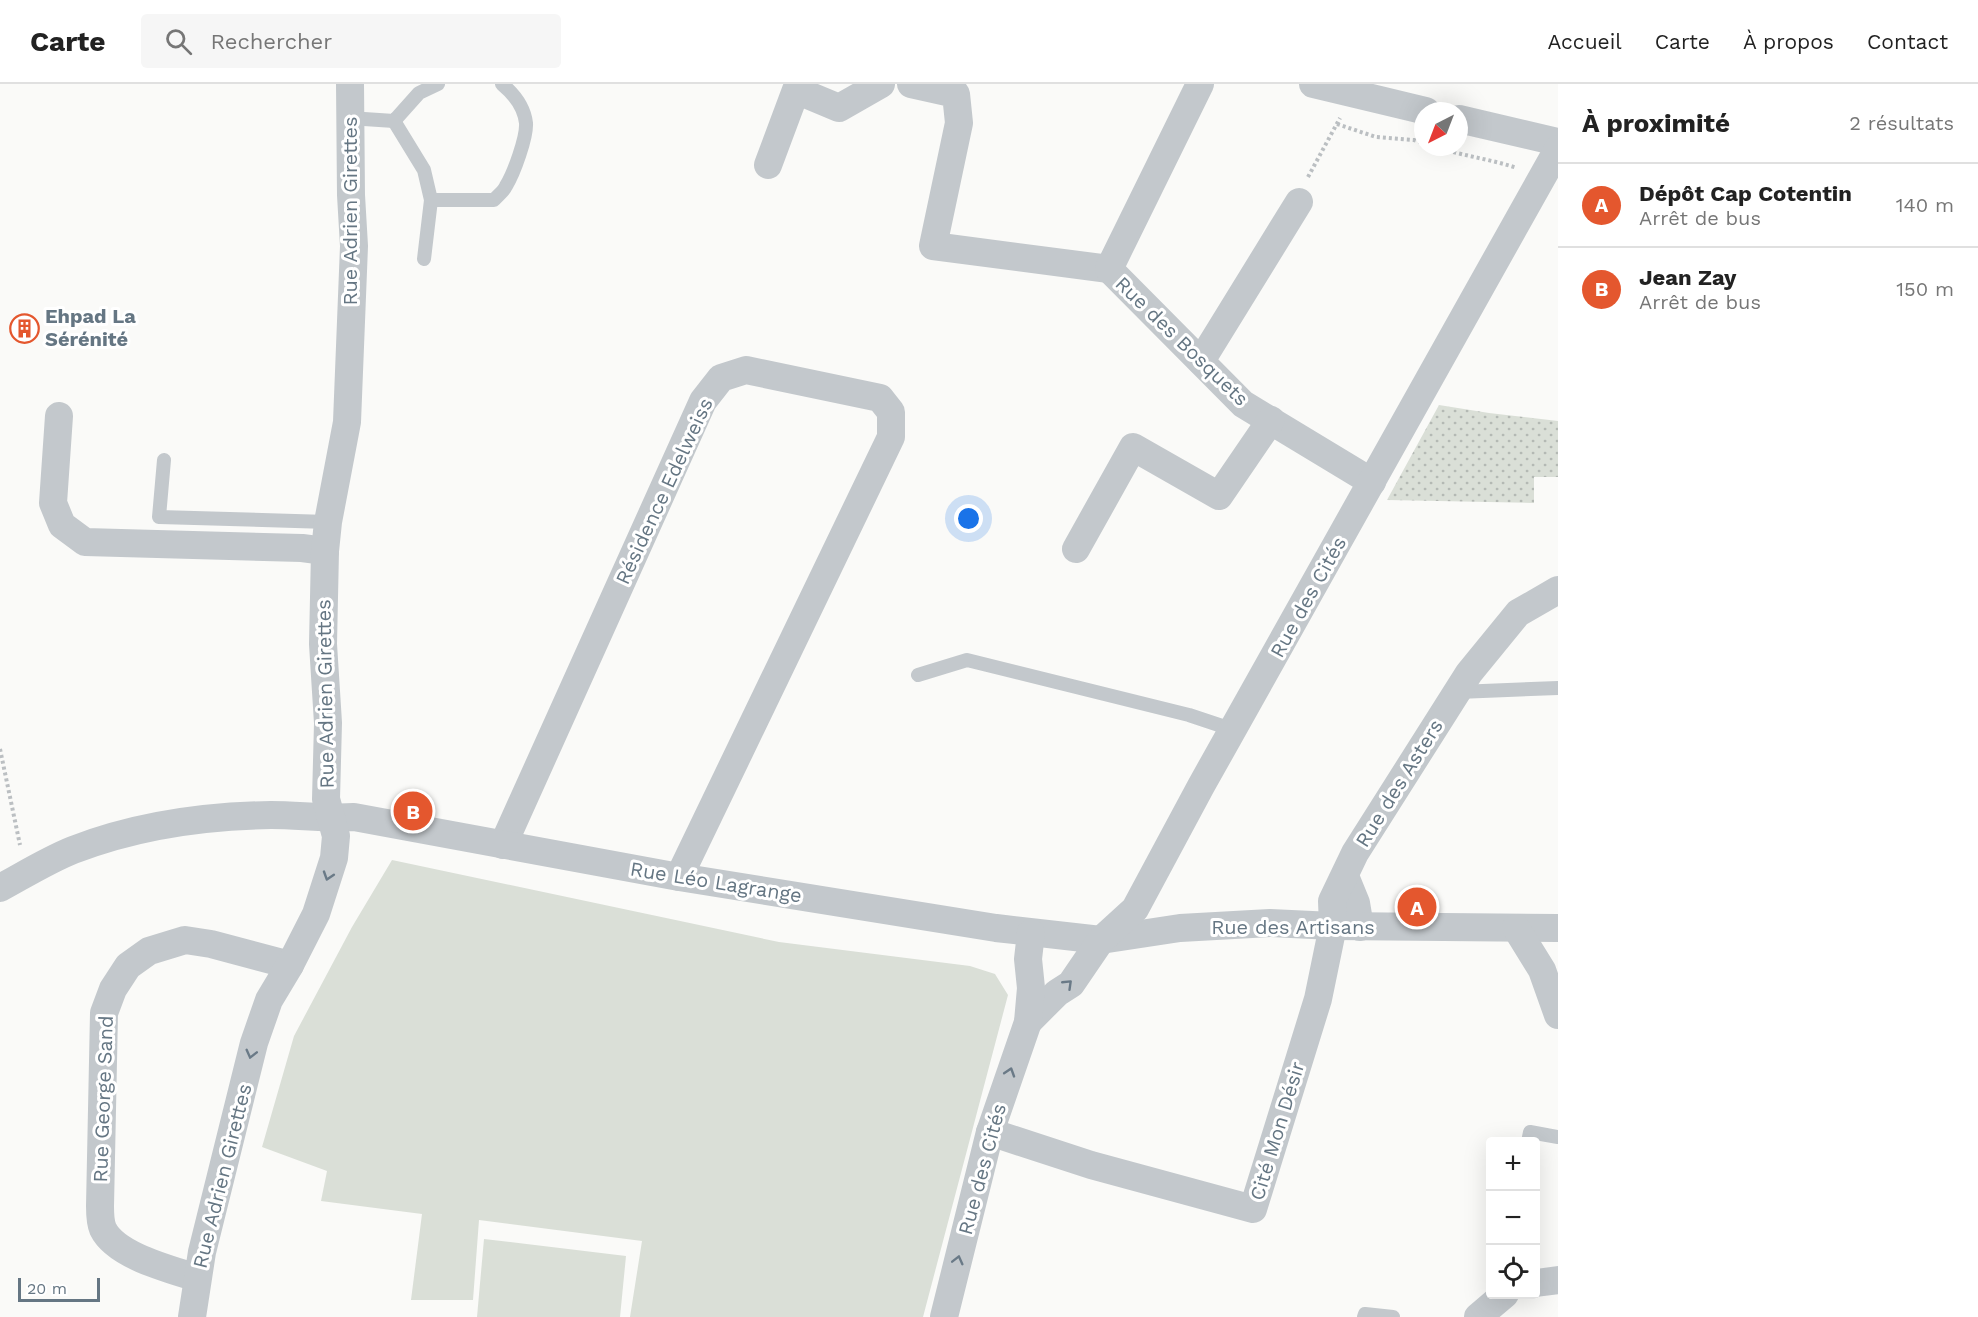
<!DOCTYPE html>
<html lang="fr">
<meta charset="utf-8">
<style>
:root{--surface:#fff;--page:#f6f6f6;--text:#222;--muted:#767676;--line:#e0e0e0;--accent:#e4572e}
body{margin:0;font-family:"Work Sans",sans-serif;background:var(--page);color:var(--text)}
.controls{position:absolute;right:18px;bottom:18px;display:grid;overflow:hidden;border-radius:6px;box-shadow:0 6px 24px #0002}
.controls button{width:54px;height:54px;display:grid;place-items:center;padding:0;border:0;border-bottom:2px solid var(--line);background:var(--surface);color:var(--text);font:30px sans-serif}
.compass{position:absolute;left:1414px;top:18px;width:54px;height:54px;border-radius:50%;background:var(--surface);box-shadow:0 6px 24px #0002;rotate:222deg}
.scale{position:absolute;left:18px;bottom:15px;width:82px;box-sizing:border-box;padding-left:6px;border:3px solid #657683;border-top:0;font-size:16px;line-height:21px;white-space:nowrap;color:#657683;-webkit-text-stroke:4px #fff;paint-order:stroke}
.you{position:absolute;left:969px;top:435px;width:21px;height:21px;margin:-15px;border:4px solid #fff;border-radius:50%;background:#1a73e8;box-shadow:0 0 0 9px #1a73e833}
.badge{display:grid;place-items:center;width:39px;height:39px;border-radius:50%;background:var(--accent);color:#fff;font-size:20px;font-weight:700}
.pin{position:absolute;translate:-50% -50%;border:3px solid #fff;box-shadow:0 2px 6px #0006}
.list{margin:0;padding:0;list-style:none}
h2{display:flex;justify-content:space-between;align-items:center;height:78px;margin:0;padding:0 24px;font-size:26px}
h2 small{font-size:20px;font-weight:400;color:var(--muted)}
.list li{display:grid;grid-template-columns:39px 1fr auto;gap:18px;align-items:center;box-sizing:border-box;height:84px;padding:0 24px;border-top:2px solid var(--line)}
.list b{display:block;font-size:22px;white-space:nowrap}
.list p{margin:0;font-size:20px;white-space:nowrap;color:var(--muted)}
.list em{font-size:20px;font-style:normal;color:var(--muted)}
.icon{flex:none;width:33px;height:33px;fill:none;stroke:currentColor;stroke-width:2;stroke-linecap:round;stroke-linejoin:round}
.map{position:relative;flex:none;width:1558px;height:1233px;overflow:hidden}
header{display:flex;align-items:center;gap:36px;box-sizing:border-box;height:84px;padding:0 30px;background:var(--surface);border-bottom:2px solid var(--line)}
header strong{font-size:28px}
nav{display:flex;gap:33px;margin-inline-start:auto;font-size:21px}
.search{width:420px;height:54px;background:var(--page);display:flex;align-items:center;gap:15px;box-sizing:border-box;padding:0 21px;border-radius:6px;color:var(--muted);font-size:22px}
main{display:flex}
aside{flex:1;background:var(--surface)}
.map>svg:first-child{display:block}
.grass{fill:url(#grass-dots)}
.pitch{fill:#dadfd7}
.lines{fill:none;stroke-linecap:round;stroke-linejoin:round}
.path{stroke:#bbbfc2;stroke-width:4;stroke-dasharray:3 3;stroke-linecap:butt}
.service{stroke:#c3c8cc;stroke-width:14}
.minor{stroke:#c3c8cc;stroke-width:28}
.oneway{stroke:#6a7a87}
.labels{text-anchor:middle;stroke-width:6;stroke-linejoin:round;paint-order:stroke}
.street-label{font-size:20px;fill:#657683;stroke:#fff}
.poi-label{font-size:20px;font-weight:bold;fill:#657683;stroke:#fff;text-anchor:start}
</style>
<header>
<strong>Carte</strong>
<div class="search"><svg class="icon" aria-label="search" viewBox="0 0 24 24"><circle cx="10" cy="10" r="6"/><path d="M15 15l6 6"/></svg>Rechercher</div>
<nav><a>Accueil</a><a>Carte</a><a>À propos</a><a>Contact</a></nav>
</header>
<main>
<div class="map">
<svg width="1558" height="1233" viewBox="0 0 1558 1233">
<defs>
<pattern id="grass-dots" width="8" height="8" patternUnits="userSpaceOnUse" patternTransform="scale(1.5)"><rect width="8" height="8" fill="#dadfd7"/><path d="M2 2h.1M6 6h.1" fill="none" stroke="#b4b9b4" stroke-width="1.8" stroke-linecap="round"/></pattern>
</defs>
<rect width="100%" height="100%" fill="#fafaf8"/>
<polygon class="grass" points="1439,321 1489,329 1558,337 1558,393 1534,393 1534,419 1387,416"/>
<g class="pitch">
<polygon points="392,776 779,858 970,882 995,890 1008,911 923,1233 630,1233 642,1157 479,1136 473,1216 411,1216 422,1130 321,1117 327,1087 262,1063 294,952 352,843"/>
<polygon points="484,1155 626,1172 620,1233 477,1233"/>
</g>
<g class="lines">
<g class="path">
<polyline points="1337,40 1376,53 1414,56 1423,59"/>
<path d="M1436 63C1463 72 1490 75 1517 84"/>
<polyline points="1308,93 1340,34"/>
<polyline points="0,665 20,761"/>
</g>
<g class="service">
<polyline points="349,34 394,37 419,9 438,0"/>
<polyline points="394,37 424,86 431,116 424,175"/>
<path d="M431 116H494C498 111 504 107 506 102 514 89 527 53 526 39 524 22 514 10 502 0"/>
<polyline points="164,376 159,433 328,438"/>
<polyline points="918,591 967,576 1189,631 1234,646"/>
<polyline points="1458,608 1558,604"/>
<polyline points="1528,1058 1530,1048 1558,1053"/>
<polyline points="1364,1233 1365,1230 1393,1233"/>
</g>
<g class="minor">
<polyline points="911,0 956,10 959,39 933,162 1109,185"/>
<polyline points="1200,0 1109,185 1243,320 1372,398"/>
<polyline points="1313,0 1426,27"/>
<polyline points="1459,35 1558,58"/>
<polyline points="768,81 796,6 839,24 881,0"/>
<polyline points="1201,277 1299,118"/>
<polyline points="59,332 53,419 62,441 85,458 302,464 325,467"/>
<polyline points="1076,465 1133,363 1219,412 1271,336"/>
<polyline points="503,761 703,317 721,294 746,286 880,314 891,328 891,353 679,793"/>
<polyline points="1345,792 1356,819 1360,843"/>
<path d="M0 804C24 791 48 776 73 766 135 742 205 732 271 731 299 731 326 735 354 733L679 793 996 844 1101 856 1180 844 1270 839 1333 842 1558 844"/>
<polyline points="1516,844 1542,886 1558,931"/>
<polyline points="1028,938 1057,909 1071,900 1101,856 1135,825 1201,702 1558,65"/>
<polyline points="990,1048 1091,1081 1253,1125 1318,915 1333,842 1332,817 1355,769 1469,589 1518,529 1558,506"/>
<path d="M197 1194C170 1185 116 1172 103 1145 100 1138 100 1129 100 1122L104 929 113 905 128 882 149 867 185 856 211 860 290 881"/>
<polyline points="1536,1199 1558,1196"/>
<polyline points="192,1233 202,1168 254,959 269,916 290,881 316,830 334,774 336,752 326,715 328,639 323,560 325,467 328,438 347,338 354,162 351,111 350,0"/>
<polyline points="944,1233 990,1048 1028,938 1031,904 1028,875 1031,849"/>
<polyline points="1478,1233 1505,1210"/>
</g>
</g>
<defs><path id="oneway-chevron" d="M-2-3.5L2.5 0L-2 3.5" fill="none" stroke-width="1.6" stroke-linecap="round" stroke-linejoin="round" transform="scale(1.5)"/></defs>
<g class="oneway">
<use href="#oneway-chevron" transform="translate(328 792) rotate(108)"/>
<use href="#oneway-chevron" transform="translate(1068 900) rotate(-44)"/>
<use href="#oneway-chevron" transform="translate(251 970) rotate(104)"/>
<use href="#oneway-chevron" transform="translate(1010 988) rotate(-72)"/>
<use href="#oneway-chevron" transform="translate(958 1176) rotate(-76)"/>
</g>
<defs>
<symbol id="building-ring" viewBox="-11 -11 22 22"><circle r="9.5" fill="#fff" stroke="#e4572e" stroke-width="1.5"/><path d="M-4-6H4V6H1V3H-1V6H-4ZM-2.5-4.3h1.7v1.8h-1.7ZM.8-4.3h1.7v1.8H.8ZM-2.5-1h1.7V.8h-1.7ZM.8-1h1.7V.8H.8Z" fill="#e4572e"/></symbol>
</defs>
<g fill-rule="evenodd">
<use href="#building-ring" x="8" y="228" width="33" height="33"/>
</g>
<g class="labels">
<g class="street-label">
<text transform="translate(350 127) rotate(-90)" y="7">Rue Adrien Girettes</text>
<text transform="translate(1182 257) rotate(44)" y="7">Rue des Bosquets</text>
<text transform="translate(664 407) rotate(-65)" y="7">Résidence Edelweiss</text>
<text transform="translate(1308 513) rotate(-61)" y="7">Rue des Cités</text>
<text transform="translate(325 610) rotate(-91)" y="7">Rue Adrien Girettes</text>
<text transform="translate(1399 699) rotate(-58)" y="7">Rue des Asters</text>
<text transform="translate(716 798) rotate(9)" y="7">Rue Léo Lagrange</text>
<text x="1293" y="850">Rue des Artisans</text>
<text transform="translate(103 1015) rotate(-88)" y="7">Rue George Sand</text>
<text transform="translate(1277 1047) rotate(-73)" y="7">Cité Mon Désir</text>
<text transform="translate(982 1085) rotate(-75)" y="7">Rue des Cités</text>
<text transform="translate(222 1092) rotate(-76)" y="7">Rue Adrien Girettes</text>
</g>
<g class="poi-label">
<text x="45" y="239">Ehpad La<tspan x="45" dy="23">Sérénité</tspan></text>
</g>
</g>
</svg>
<div class="controls">
<button>+</button>
<button>−</button>
<button><svg class="icon" aria-label="locate" viewBox="0 0 24 24"><circle cx="12" cy="12" r="6"/><path d="M12 2v4M12 18v4M2 12h4M18 12h4"/></svg></button>
</div>
<svg class="compass" viewBox="-18 -18 36 36"><path d="M0-13l5 13h-10z" fill="#e53935"/><path d="M0 13l5-13h-10z" fill="#767676"/></svg>
<div class="scale">20 m</div>
<div class="you"></div>
<div class="pin badge" style="left:1417px;top:823px">A</div>
<div class="pin badge" style="left:413px;top:727px">B</div>
</div>
<aside>
<h2>À proximité<small>2 résultats</small></h2>
<ul class="list">
<li><span class="badge">A</span><div><b>Dépôt Cap Cotentin</b><p>Arrêt de bus</p></div><em>140 m</em></li>
<li><span class="badge">B</span><div><b>Jean Zay</b><p>Arrêt de bus</p></div><em>150 m</em></li>
</ul>
</aside>
</main>
